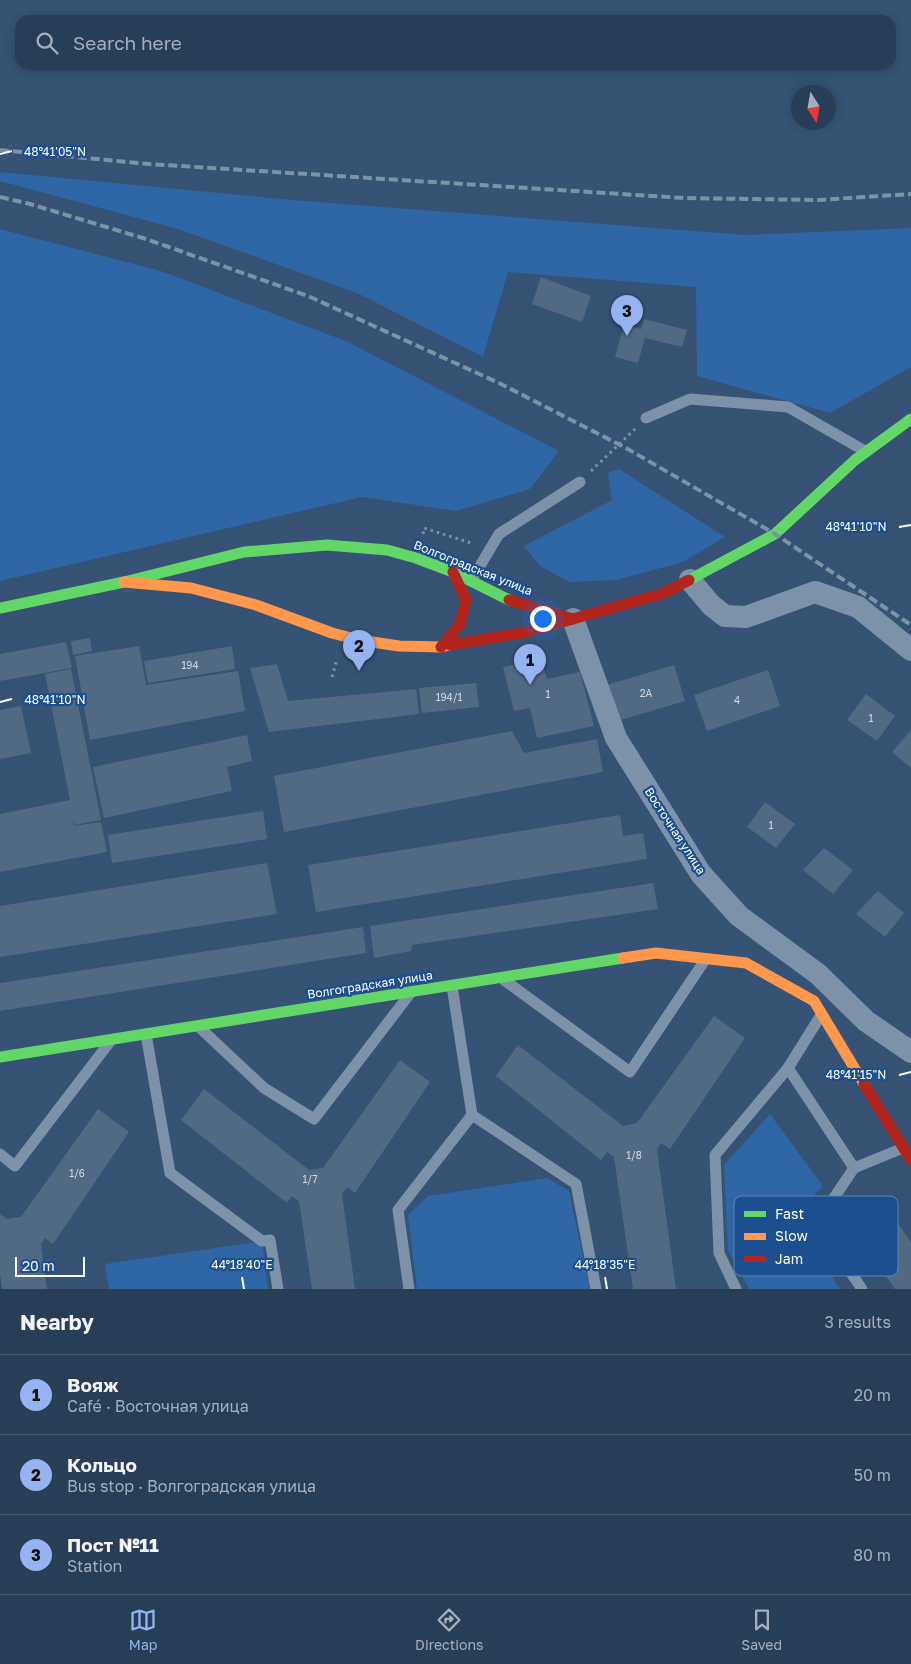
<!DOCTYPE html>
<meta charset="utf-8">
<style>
:root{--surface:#283e57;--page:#30455d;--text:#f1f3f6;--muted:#a5aeba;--line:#44576d;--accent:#95b2f1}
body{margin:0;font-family:"Golos Text",sans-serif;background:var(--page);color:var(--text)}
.compass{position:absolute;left:791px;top:85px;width:45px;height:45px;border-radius:50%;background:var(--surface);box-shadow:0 2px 12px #0003;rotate:169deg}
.scale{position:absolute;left:15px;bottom:12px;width:70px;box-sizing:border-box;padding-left:5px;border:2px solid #fff;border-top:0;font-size:14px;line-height:18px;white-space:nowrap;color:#fff;-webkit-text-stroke:4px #1b4f8f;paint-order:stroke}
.you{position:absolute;left:542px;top:618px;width:18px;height:18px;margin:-12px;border:4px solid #fff;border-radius:50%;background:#1a73e8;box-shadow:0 0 0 8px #1a73e833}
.badge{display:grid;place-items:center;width:32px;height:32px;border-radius:50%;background:var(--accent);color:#111;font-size:16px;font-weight:700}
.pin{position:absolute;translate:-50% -41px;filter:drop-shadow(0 1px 2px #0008)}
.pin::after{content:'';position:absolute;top:26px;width:18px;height:15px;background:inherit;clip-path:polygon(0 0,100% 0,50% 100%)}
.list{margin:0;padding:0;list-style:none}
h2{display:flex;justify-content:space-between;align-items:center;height:65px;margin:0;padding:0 20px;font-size:21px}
h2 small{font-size:16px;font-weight:400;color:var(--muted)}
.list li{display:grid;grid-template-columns:32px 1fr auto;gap:15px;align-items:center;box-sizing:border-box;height:80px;padding:0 20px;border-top:1px solid var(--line)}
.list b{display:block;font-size:19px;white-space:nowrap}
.list p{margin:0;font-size:16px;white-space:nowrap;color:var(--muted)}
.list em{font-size:16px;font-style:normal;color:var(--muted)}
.icon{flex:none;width:28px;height:28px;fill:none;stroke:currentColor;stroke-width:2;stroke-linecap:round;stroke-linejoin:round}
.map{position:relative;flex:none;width:911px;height:1289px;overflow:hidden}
.search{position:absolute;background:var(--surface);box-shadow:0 2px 12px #0003;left:15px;right:15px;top:15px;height:55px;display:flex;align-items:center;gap:12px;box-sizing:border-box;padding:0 18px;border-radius:15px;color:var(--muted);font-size:19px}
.sheet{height:305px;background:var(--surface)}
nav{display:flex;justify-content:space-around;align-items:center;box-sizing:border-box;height:70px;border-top:1px solid var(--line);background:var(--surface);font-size:14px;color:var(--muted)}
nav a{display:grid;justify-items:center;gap:2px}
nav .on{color:var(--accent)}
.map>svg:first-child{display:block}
.green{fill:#2f66a5}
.building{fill:#526984}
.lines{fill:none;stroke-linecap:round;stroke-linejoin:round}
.path{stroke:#7d92a8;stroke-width:3;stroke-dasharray:2.5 4;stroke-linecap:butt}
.lane{stroke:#7d92a8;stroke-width:11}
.street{stroke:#7d92a8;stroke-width:22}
.fast{stroke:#63d668;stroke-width:11}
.slow{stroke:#ff974d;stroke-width:11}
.jam{stroke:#b3261e;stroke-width:11}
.rail{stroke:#7e92a7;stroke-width:4;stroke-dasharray:9 4;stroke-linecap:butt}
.ticks{fill:none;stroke:#fff;stroke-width:2}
.labels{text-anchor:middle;stroke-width:4.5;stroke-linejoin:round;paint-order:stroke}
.number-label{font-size:10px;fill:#d4dae0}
.street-label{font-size:12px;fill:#fff;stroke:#1b4f8f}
.key{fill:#1b4f8f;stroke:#5f84b1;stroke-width:1}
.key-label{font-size:14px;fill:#fff}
.ticks-label{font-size:12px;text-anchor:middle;fill:#fff;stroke:#1b4f8f;stroke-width:4.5;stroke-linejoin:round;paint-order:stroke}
</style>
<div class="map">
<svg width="911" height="1289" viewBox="0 0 911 1289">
<rect width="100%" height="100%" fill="#365274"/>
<g class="green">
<polygon points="0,172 292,200 746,235 911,228 911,367 830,413 697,376 696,287 508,272 483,357 357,293 178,229 0,181"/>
<polygon points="0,229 161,271 348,342 559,451 530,489 456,511 362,497 0,581"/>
<polygon points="619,469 725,537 683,562 616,580 569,582 540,566 524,546 612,500 608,473"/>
<polygon points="770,1114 823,1186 792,1217 840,1289 749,1289 728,1250 724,1165"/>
<polygon points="547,1178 569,1191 590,1289 417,1289 408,1215 428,1196"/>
<polygon points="262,1241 268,1289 109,1289 105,1264"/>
</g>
<g class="building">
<polygon points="541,277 591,296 582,322 532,304"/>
<polygon points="644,319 687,330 682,347 645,338 638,363 615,357 624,325 641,329"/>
<polygon points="90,638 92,651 73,655 71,641"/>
<polygon points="66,642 72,668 0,681 0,654"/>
<polygon points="139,646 146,685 238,671 245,711 90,740 75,656"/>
<polygon points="232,646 235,669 148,683 144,661"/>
<polygon points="541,659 547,679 580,672 594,726 537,738 530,708 514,711 503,667"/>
<polygon points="277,664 288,701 416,689 419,714 269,732 250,668"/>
<polygon points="674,665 685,701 617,721 607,685"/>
<polygon points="71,669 101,820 75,825 73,819 74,826 101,822 107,852 0,872 0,814 70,800 45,674"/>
<polygon points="768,670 780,706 707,731 694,695"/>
<polygon points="476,683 479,707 422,713 419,688"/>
<polygon points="866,694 895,716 877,741 847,720"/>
<polygon points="21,706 31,753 0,759 0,710"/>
<polygon points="911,730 911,768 892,752"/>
<polygon points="512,731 524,753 597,739 603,772 284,832 274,776"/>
<polygon points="247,735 252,761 227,767 232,791 104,818 93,767"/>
<polygon points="765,802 795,824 776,848 747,827"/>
<polygon points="263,811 267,839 112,863 108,835"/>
<polygon points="620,815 623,836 643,833 647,859 316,912 308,865"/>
<polygon points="824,848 853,870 833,894 803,870"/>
<polygon points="267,863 277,914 0,957 0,906"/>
<polygon points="653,883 658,909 412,945 411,951 374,958 370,926"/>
<polygon points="878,891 904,913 885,937 856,914"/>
<polygon points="363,927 366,953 0,1011 0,983"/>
<polygon points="714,1016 745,1038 670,1149 661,1143 657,1150 676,1289 633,1289 614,1157 607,1152 601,1160 496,1076 518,1045 623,1126 637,1123"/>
<polygon points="400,1060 430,1082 355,1193 347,1187 342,1194 355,1289 312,1289 299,1201 292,1196 287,1203 181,1120 204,1089 309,1170 323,1168"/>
<polygon points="98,1109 129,1132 53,1244 45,1238 41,1244 47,1289 2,1289 0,1273 0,1214 7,1219 21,1217"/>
<polygon points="884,1204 911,1242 911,1289 895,1289 851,1227"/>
</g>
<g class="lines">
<g class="path">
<polyline points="591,471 635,429"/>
<polyline points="423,534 424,528 474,544"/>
<polyline points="332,677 337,659"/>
</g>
<g class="lane">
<polyline points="646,418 690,399 788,407 865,451"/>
<polyline points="471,581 499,534 580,482"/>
<polyline points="504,980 630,1072 705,960"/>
<polyline points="452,986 472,1115 576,1184 596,1289"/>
<polyline points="821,1015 788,1068 854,1168 817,1223 862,1289"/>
<polyline points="199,1027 264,1088 314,1119 409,995"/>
<polyline points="146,1034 170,1173 262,1241 270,1240 278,1289"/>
<polyline points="0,1154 15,1166 109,1043"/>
<polyline points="854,1168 903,1148"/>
<polyline points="409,1289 398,1210 472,1115"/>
<polyline points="736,1289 719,1253 715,1155 788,1068"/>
</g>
<g class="street">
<polyline points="690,580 711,605 725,616 746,617 815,592 858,607 911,650"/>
<polyline points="573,619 616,738 701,874 739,916 818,974 866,1021 911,1052"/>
</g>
<g class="fast">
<polyline points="689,580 775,534 855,460 911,419"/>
<polyline points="0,608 124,582 244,552 327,545 387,550 416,558 453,572 509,600"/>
<polyline points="0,1057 623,958"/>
</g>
<g class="slow">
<polyline points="124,582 191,588 256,605 332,633 359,640 399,646 441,647 450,645"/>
<polyline points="623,958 656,953 746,963 814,1001 864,1084"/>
</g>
<g class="jam">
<polyline points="509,600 573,619"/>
<polyline points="450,645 527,632 664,593 689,580"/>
<polyline points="441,647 460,624 466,600 453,572"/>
<polyline points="864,1084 911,1160"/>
</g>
<g class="rail">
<polyline points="0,150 149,164 684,198 818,200 911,194"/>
<polyline points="0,197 30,204 146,239 308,296 499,383 626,448 775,534 911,625"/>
</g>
</g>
<path class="ticks" d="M0 154 12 151M899 527 911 525M0 702 12 699M899 1075 911 1072M242 1277 244 1289M605 1277 607 1289"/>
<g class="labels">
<g class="number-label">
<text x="190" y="669">194</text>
<text x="646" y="697">2А</text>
<text x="548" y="698">1</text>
<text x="449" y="701">194/1</text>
<text x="737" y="704">4</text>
<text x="871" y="722">1</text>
<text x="771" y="829">1</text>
<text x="634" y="1159">1/8</text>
<text x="77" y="1177">1/6</text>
<text x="310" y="1183">1/7</text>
</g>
<g class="street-label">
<text transform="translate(473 568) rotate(22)" y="4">Волгоградская улица</text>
<text transform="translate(675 831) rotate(57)" y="4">Восточная улица</text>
<text transform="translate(370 985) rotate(-9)" y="4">Волгоградская улица</text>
</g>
</g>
<rect x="734" y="1196" width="164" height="80" rx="8" class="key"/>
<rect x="744" y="1211" width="22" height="6" fill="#63d668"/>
<rect x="744" y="1233" width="22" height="7" fill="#ff974d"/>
<rect x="744" y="1256" width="22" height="6" fill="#b3261e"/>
<g class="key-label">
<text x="775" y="1219">Fast</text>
<text x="775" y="1241">Slow</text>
<text x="775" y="1264">Jam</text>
</g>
<g class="ticks-label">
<text x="55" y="156">48°41'05"N</text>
<text x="856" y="531">48°41'10"N</text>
<text x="55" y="704">48°41'10"N</text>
<text x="856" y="1079">48°41'15"N</text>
<text x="242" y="1269">44°18'40"E</text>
<text x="605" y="1269">44°18'35"E</text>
</g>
</svg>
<svg class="compass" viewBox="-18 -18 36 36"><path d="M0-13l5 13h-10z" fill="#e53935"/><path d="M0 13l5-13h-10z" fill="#a5aeba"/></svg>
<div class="scale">20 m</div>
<div class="you"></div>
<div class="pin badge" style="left:530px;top:685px">1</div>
<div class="pin badge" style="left:359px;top:671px">2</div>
<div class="pin badge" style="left:627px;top:336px">3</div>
<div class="search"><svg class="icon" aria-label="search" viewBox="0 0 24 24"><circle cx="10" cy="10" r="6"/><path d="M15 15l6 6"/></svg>Search here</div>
</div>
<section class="sheet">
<h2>Nearby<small>3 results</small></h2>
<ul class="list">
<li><span class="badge">1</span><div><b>Вояж</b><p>Café · Восточная улица</p></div><em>20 m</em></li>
<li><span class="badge">2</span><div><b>Кольцо</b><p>Bus stop · Волгоградская улица</p></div><em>50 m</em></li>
<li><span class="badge">3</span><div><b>Пост №11</b><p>Station</p></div><em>80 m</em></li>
</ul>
</section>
<nav>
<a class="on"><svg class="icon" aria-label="map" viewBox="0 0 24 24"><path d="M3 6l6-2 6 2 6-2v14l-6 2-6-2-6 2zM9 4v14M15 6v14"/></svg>Map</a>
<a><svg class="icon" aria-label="directions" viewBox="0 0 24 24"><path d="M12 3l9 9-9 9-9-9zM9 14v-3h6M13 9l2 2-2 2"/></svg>Directions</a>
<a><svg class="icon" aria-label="saved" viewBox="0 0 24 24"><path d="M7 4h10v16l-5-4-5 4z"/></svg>Saved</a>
</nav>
